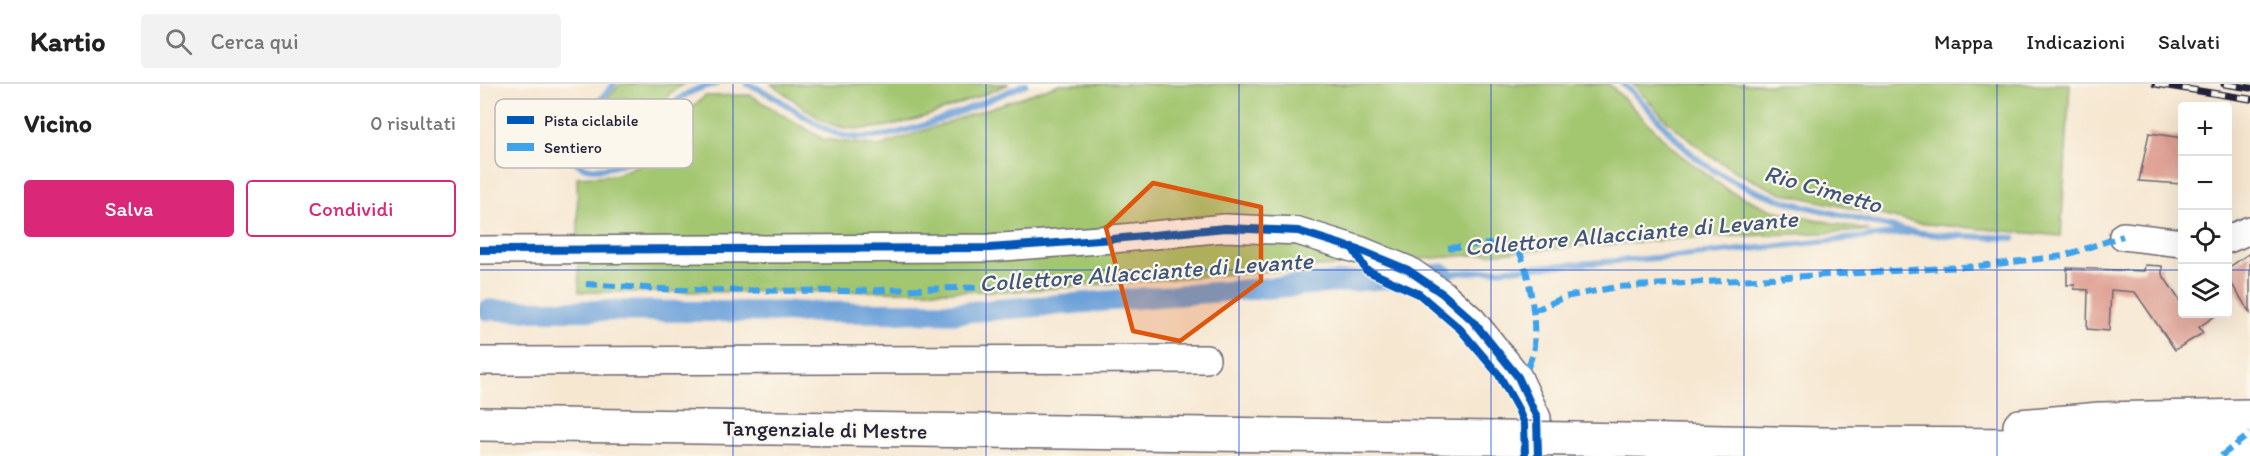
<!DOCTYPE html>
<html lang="it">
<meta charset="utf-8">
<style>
:root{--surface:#fff;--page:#f2f2f2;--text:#222;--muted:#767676;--line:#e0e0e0;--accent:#db2777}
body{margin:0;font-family:Itim,sans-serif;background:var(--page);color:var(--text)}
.controls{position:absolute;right:18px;top:18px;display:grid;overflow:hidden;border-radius:6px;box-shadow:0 6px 24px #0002}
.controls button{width:54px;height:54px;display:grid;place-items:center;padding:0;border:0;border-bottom:2px solid var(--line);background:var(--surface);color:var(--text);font:30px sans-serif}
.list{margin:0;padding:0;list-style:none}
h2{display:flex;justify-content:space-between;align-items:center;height:78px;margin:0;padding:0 24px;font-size:26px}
h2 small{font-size:20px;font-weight:400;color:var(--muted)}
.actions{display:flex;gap:12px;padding:18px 24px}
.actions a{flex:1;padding:14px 0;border:2px solid var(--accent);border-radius:6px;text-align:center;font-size:21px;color:var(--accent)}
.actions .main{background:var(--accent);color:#fff}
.icon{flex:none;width:33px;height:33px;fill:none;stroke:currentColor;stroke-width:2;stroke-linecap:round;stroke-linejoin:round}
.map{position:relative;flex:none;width:1770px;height:372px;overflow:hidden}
header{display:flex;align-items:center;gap:36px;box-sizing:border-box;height:84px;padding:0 30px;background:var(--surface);border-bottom:2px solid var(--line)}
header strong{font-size:28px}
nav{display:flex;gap:33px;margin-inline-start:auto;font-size:21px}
.search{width:420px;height:54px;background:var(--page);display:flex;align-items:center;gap:15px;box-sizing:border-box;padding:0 21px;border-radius:6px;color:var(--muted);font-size:22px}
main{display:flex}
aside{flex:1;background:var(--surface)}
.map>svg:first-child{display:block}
.green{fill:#a3c66f;stroke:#627455;stroke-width:1.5}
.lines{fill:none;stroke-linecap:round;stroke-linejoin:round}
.stream{stroke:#6da1d9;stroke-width:6}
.canal{stroke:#6da1d9;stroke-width:21}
.building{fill:#de9e91}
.minor-casing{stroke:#6c6770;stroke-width:30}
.highway-casing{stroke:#6c6770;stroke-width:36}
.minor{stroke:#fff;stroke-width:27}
.highway{stroke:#fff;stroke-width:33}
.rail-casing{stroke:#22223b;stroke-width:7}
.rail{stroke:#fbf7ec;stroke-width:4.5;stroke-dasharray:14;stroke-linecap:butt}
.highway-bridge-casing{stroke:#6c6770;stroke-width:36;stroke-linecap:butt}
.highway-bridge{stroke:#fff;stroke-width:33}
.quiet{stroke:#3ea2ec;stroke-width:6;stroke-dasharray:12 6;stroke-linecap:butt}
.cycleway-casing{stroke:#fbf7ec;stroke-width:11}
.cycleway{stroke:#0057b8;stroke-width:8}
.marked{fill:#de560e;fill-opacity:0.2;stroke:#de560e;stroke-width:4.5;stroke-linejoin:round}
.grid{fill:none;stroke:#1d4ed8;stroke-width:1.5;stroke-opacity:0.55}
.labels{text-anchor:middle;stroke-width:4.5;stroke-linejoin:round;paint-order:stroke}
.street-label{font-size:22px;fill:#22223b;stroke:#fbf7ec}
.water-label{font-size:24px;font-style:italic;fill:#40557a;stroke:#fbf7ec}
.key{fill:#fbf7ec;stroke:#bab7b7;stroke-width:1.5}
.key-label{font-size:16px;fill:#22223b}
</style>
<header>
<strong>Kartio</strong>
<div class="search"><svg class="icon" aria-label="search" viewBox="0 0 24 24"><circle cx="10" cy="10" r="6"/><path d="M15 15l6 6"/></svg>Cerca qui</div>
<nav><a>Mappa</a><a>Indicazioni</a><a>Salvati</a></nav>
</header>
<main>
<aside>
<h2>Vicino<small>0 risultati</small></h2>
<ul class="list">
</ul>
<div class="actions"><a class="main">Salva</a><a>Condividi</a></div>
</aside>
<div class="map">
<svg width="1770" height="372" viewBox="0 0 1770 372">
<rect width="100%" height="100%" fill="#fbf7ec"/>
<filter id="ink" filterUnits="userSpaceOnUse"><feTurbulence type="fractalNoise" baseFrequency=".0167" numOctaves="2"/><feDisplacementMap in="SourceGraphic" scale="12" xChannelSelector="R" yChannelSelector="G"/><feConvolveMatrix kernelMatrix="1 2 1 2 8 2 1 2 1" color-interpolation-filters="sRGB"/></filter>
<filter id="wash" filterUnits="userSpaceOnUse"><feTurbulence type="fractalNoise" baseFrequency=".008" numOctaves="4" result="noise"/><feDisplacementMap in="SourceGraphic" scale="24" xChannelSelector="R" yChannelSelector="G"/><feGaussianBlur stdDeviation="1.35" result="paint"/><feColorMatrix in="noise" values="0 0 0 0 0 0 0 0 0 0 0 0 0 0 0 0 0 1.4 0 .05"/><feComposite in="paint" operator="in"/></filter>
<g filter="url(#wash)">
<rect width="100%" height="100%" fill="#f6e7d1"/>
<g class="green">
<polygon points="140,0 204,0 189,10 169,53 157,67 138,74 120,76 108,74 101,67 107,39"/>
<path d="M291 0H529C485 18 389 63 344 37 326 27 309 11 291 0Z"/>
<polygon points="580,0 1129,0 1198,69 1249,107 1292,126 1390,147 1211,154 535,207 99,208 97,93 135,91 173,75 193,41 225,12 270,11 343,55 399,62"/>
<polygon points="1153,0 1590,0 1581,152 1436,139 1298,108 1258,89 1227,70 1186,36"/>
</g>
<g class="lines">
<g class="stream">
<path d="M134 0C115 27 84 41 94 77 97 79 102 83 106 84 126 89 172 73 180 53 185 41 184 28 194 19 206 8 221 3 236 0"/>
<path d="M267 0C299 11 323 36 355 49 403 69 499 19 546 0"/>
<path d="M1143 0C1169 21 1188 50 1214 72 1258 108 1316 121 1370 133 1391 138 1412 144 1433 148 1465 153 1501 152 1534 154"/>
<polyline points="963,190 1203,172 1434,148"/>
</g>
<polyline class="canal" points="8,226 474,229 963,190"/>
</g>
<g id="blocks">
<g class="building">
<polygon points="1669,49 1702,54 1702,100 1659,97"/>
<polygon points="1770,169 1770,229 1748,194 1748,184"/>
<polygon points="1665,181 1682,182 1682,190 1702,220 1702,230 1738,230 1719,243 1723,249 1695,266 1655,208 1631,206 1629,247 1607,245 1608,206 1594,205 1595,201 1587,201 1587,184 1664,187"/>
</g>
</g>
</g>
<g filter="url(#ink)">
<use href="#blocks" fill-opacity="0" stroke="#6c6770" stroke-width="1.5"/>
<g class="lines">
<defs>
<g id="minor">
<polyline points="1643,152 1702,159"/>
<polyline points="1748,155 1770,146"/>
<polyline points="0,166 509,164 633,155 745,144 818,147 882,167 928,186 963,210 992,236 1038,293 1057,334 1058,372"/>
<polyline points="0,277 726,275"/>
</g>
<g id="highway">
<polyline points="0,340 1016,354"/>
<polyline points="1540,342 1620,335 1770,332"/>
<polyline points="1095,355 1341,360 1770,362"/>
</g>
</defs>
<use href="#minor" class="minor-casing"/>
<use href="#highway" class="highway-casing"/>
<use href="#minor" class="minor"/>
<use href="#highway" class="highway"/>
<defs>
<g id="rail">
<polyline points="1675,0 1770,15"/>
<polyline points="1744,0 1770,4"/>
</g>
</defs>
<use href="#rail" class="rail-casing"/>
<use href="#rail" class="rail"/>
<defs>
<polyline id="highway-bridge" points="1016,354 1095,355"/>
</defs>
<use href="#highway-bridge" class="highway-bridge-casing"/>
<use href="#highway-bridge" class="highway-bridge"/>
<g class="quiet">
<path d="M968 164C991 162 1016 156 1038 165 1050 187 1056 236 1054 262 1053 271 1049 280 1046 289"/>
<polyline points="106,200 196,206 368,207 513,203 604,194 725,186"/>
<polyline points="1053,227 1085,213 1137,203 1499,182 1583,172 1643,152"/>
<polyline points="1741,372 1770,350"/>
</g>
<defs>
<g id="cycleway">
<polyline points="872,163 886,186 939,210 980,245 1019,291 1038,325 1044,340 1045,372"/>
<polyline points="0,166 509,164 633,155 745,144 818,147 882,167 928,186 963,210 992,236 1038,293 1057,334 1058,372"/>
</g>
</defs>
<use href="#cycleway" class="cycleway-casing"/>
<use href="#cycleway" class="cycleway"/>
</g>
</g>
<path class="marked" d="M673 99 781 123V197L700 257 653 247 626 144Z"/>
<path class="grid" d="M253 0V372M506 0V372M759 0V372M1011 0V372M1264 0V372M1517 0V372M0 186H1702M1748 186H1770"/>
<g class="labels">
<g class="street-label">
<text transform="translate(345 345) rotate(1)" y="8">Tangenziale di Mestre</text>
</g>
<g class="water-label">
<text transform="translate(1343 105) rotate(16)" y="8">Rio Cimetto</text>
<text transform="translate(1151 149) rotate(-5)" y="8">Collettore Allacciante di Levante</text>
<text transform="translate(666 188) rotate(-4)" y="8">Collettore Allacciante di Levante</text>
</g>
</g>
<rect x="15" y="15" width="198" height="69" rx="9" class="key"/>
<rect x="27" y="32" width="27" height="8" fill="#0057b8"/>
<rect x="27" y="59" width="27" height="8" fill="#3ea2ec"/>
<g class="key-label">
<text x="64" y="42">Pista ciclabile</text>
<text x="64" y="69">Sentiero</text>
</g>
</svg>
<div class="controls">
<button>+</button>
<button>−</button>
<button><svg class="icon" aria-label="locate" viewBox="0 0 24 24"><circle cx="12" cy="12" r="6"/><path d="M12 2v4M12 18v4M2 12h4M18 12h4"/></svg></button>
<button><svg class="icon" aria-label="layers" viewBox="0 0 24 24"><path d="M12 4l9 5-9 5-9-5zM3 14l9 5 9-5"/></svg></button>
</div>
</div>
</main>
